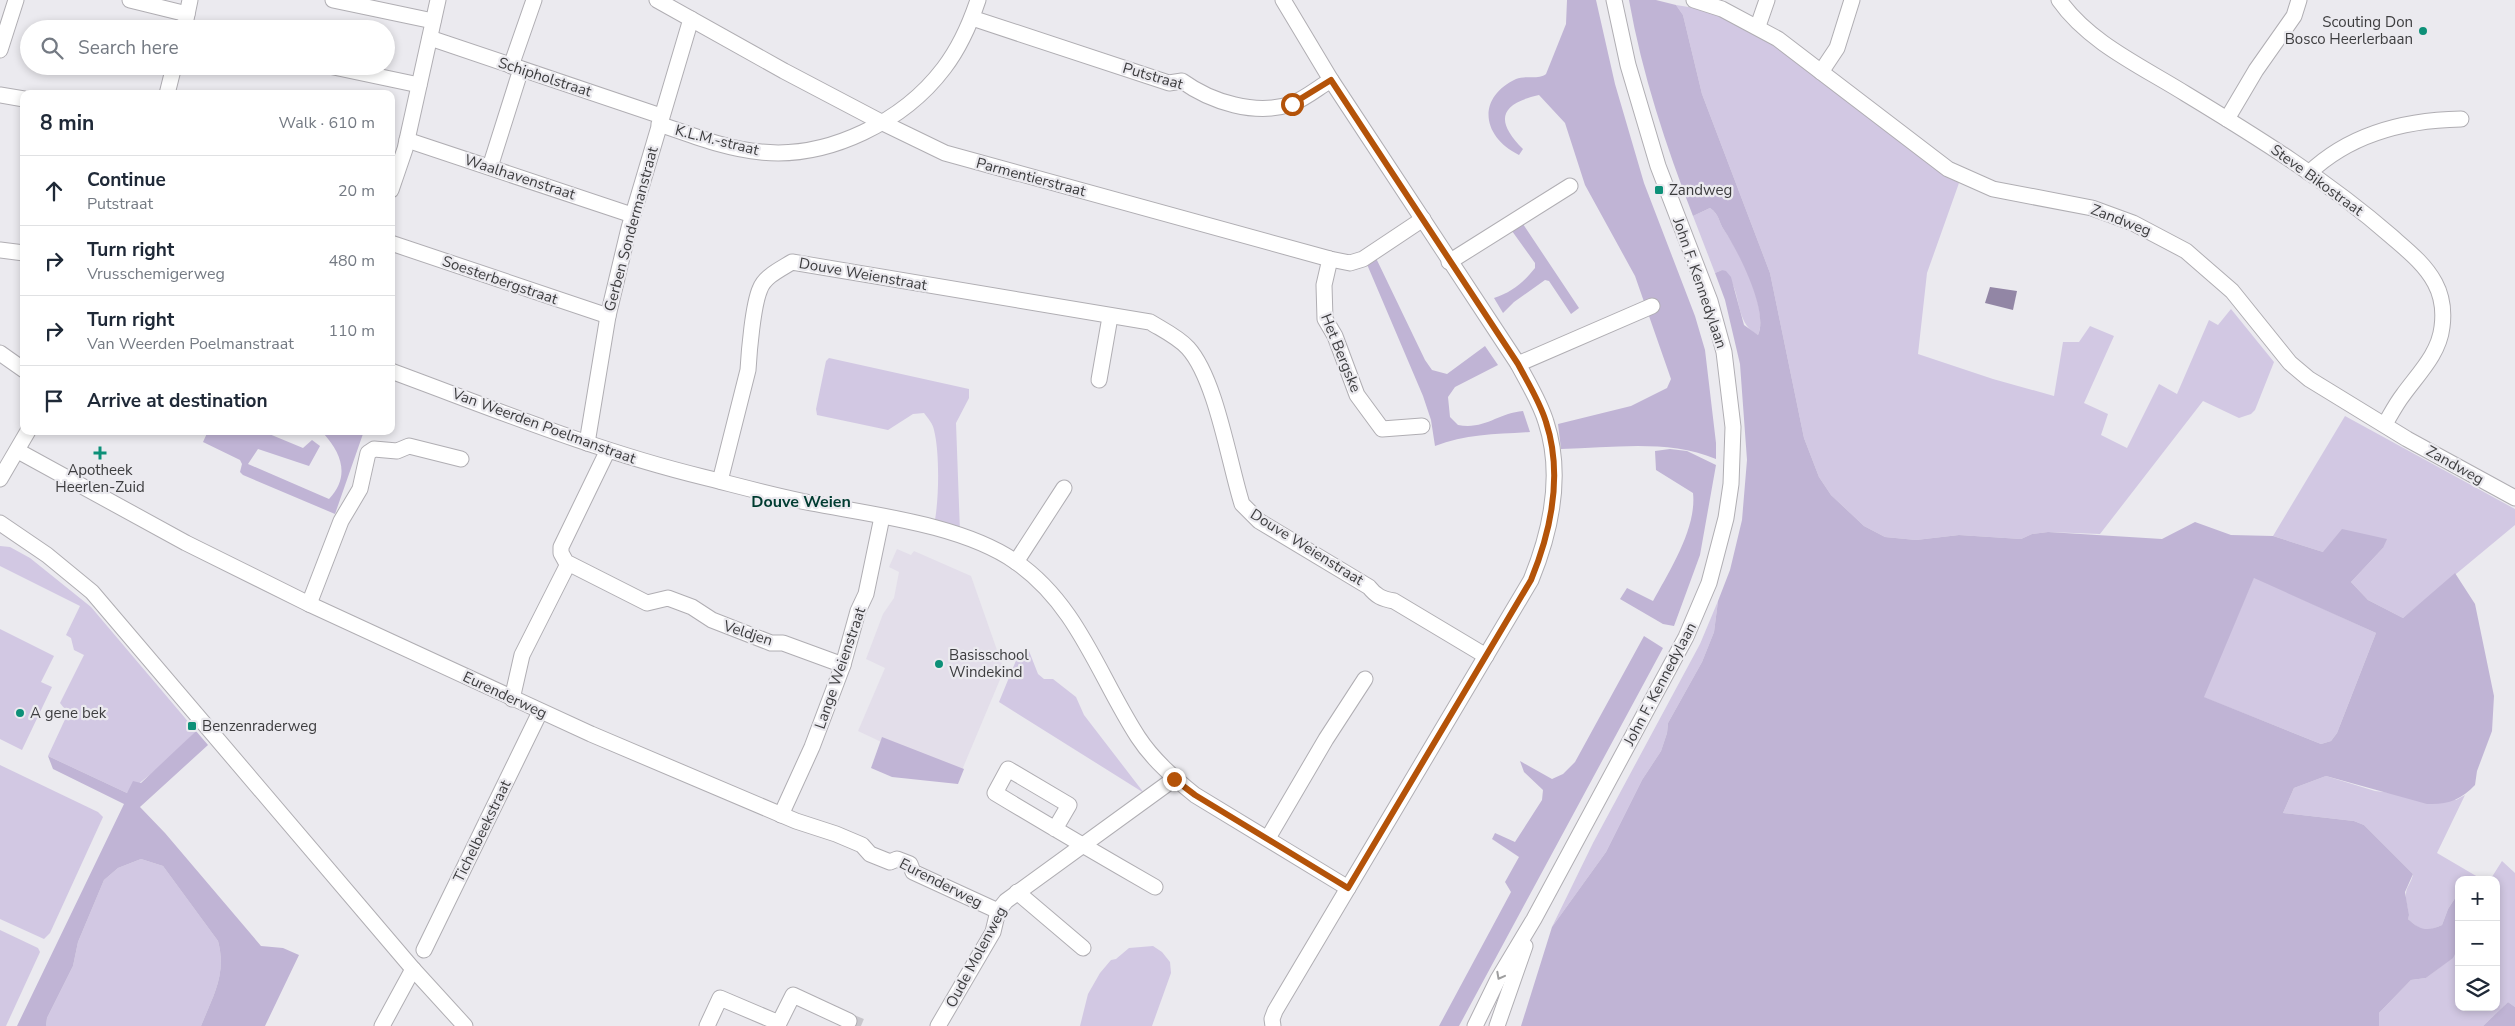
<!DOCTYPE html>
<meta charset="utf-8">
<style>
:root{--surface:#fff;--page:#f6f6f7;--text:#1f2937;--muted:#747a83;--line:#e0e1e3}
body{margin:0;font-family:"Nunito Sans",sans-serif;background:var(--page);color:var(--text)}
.controls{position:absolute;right:15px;bottom:15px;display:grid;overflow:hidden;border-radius:10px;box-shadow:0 2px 8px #0003}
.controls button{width:45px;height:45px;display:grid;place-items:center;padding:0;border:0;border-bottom:1px solid var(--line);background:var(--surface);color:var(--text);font:25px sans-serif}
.stop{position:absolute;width:15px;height:15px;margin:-11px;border:4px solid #b45309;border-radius:50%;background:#fff}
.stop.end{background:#b45309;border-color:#fff;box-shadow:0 1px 5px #0008}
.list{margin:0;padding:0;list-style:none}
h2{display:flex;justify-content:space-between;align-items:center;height:65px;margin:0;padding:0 20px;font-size:21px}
h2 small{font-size:16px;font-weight:400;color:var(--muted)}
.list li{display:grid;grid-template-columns:32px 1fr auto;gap:15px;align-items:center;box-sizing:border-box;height:70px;padding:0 20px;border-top:1px solid var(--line)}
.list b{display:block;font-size:19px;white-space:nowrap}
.list p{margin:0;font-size:16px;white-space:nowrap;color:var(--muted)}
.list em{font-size:16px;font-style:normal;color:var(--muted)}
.icon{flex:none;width:28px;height:28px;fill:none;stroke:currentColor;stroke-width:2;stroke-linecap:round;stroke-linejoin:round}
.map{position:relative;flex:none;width:2515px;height:1026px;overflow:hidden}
.search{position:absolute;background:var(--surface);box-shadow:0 2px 8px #0003;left:20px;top:20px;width:375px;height:55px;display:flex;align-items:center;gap:12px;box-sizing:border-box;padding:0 18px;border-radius:28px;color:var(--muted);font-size:19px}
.panel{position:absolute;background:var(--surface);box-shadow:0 2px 8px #0003;left:20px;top:90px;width:375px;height:345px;border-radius:10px}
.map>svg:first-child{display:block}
.built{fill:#e3deea}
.green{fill:#d2c8e3}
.forest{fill:#c0b4d5;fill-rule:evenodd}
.water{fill:#9286a5}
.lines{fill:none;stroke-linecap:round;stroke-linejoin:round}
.minor-tunnel{stroke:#c8c7cc;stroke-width:15;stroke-dasharray:15 8;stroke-linecap:butt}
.minor-casing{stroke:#b0aeb3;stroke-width:17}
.minor{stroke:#fff;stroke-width:15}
.oneway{stroke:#9e9e9f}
.route{stroke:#b45309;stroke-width:6}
.poi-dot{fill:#0d9078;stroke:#ebeaef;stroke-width:2}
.labels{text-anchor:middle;stroke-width:4.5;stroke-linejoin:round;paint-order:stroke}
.poi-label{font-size:15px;fill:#3d3d3f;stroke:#ebeaef;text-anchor:start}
.street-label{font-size:15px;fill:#3d3d3f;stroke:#ebeaef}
.neighbourhood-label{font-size:16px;font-weight:bold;fill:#003c31;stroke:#ebeaef}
</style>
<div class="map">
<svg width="2515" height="1026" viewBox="0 0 2515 1026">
<rect width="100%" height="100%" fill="#ebeaef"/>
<polygon class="built" points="897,549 911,555 914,551 971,576 1004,670 962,770 894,748 858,731 885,668 866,659 883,614 894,598 899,572 889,567"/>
<g class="green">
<polygon points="1676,5 1707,10 1766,37 1916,154 1959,183 1927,273 1918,354 1993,379 2054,396 2063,342 2079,342 2090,326 2114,336 2084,403 2108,414 2101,435 2127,448 2159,384 2177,394 2209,320 2218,325 2231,309 2274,362 2255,410 2251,414 2239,418 2203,401 2100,534 2048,532 2032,534 2021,539 1959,535 1916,540 1885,537 1864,526 1831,495 1819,477 1804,438 1770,273 1702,94 1683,15"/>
<path d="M1710 208C1720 215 1718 221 1724 230 1739 251 1769 309 1758 335 1732 322 1744 287 1722 270L1715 273 1693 216Z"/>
<path d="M829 358 969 389V398L956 423 960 532 934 525C939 503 940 453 934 430 933 424 928 418 924 413L913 414 888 430 817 415 816 409 826 361Z"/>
<polygon points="2345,416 2515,509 2515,525 2403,618 2368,600 2351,582 2383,548 2323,552 2273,536"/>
<polygon points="0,546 10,547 30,558 91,607 196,731 162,765 127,793 48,756 68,713 60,703 84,655 74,650 71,638 66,635 80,606 0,566"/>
<polygon points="2254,577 2376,633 2337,733 2331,741 2321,744 2203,697"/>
<polygon points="1718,601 1714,632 1702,662 1668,723 1667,733 1661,751 1642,780 1606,852 1552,927 1593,843 1700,644"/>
<polygon points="0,629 54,656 41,682 52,687 22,750 0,739"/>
<polygon points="1029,651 1038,674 1044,679 1053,679 1076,697 1084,715 1144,793 999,702 1017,658"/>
<polygon points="0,765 98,812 103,817 50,933 44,939 0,919"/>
<path d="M2326 776 2375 791 2456 800 2465 795 2437 853 2483 880H2459V892L2448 909 2442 925C2425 933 2421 931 2408 919 2410 910 2405 903 2406 894 2406 887 2412 882 2413 874L2364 825 2354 821 2283 813 2294 788Z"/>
<path d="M141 859 163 866 218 941C227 974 213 996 201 1026H46L47 1018 73 966 78 942 104 880 118 868Z"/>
<polygon points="2502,861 2515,873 2515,1007 2508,1002 2483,1026 2379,1026 2379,1013 2411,980 2426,978 2452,958 2459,946 2459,1007 2496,1007 2496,880 2490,880"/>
<polygon points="0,930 38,948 40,952 6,1026 0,1026"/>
<polygon points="1153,946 1162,952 1170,962 1171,973 1152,1026 1080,1026 1088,994 1100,973 1111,960 1116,959 1129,948"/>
</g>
<g class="forest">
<path d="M1567 0H1596L1615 84 1644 183 1695 316 1705 350 1716 443V459C1667 439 1613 448 1561 449L1558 424 1631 406 1667 388 1671 379 1635 276 1585 185 1565 123 1539 95C1499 104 1495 121 1523 149L1519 155C1482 137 1476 98 1516 79 1526 75 1539 80 1546 74L1566 24Z"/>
<path d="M1629 0H1656L1676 5 1683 15 1702 94 1770 273 1804 438 1819 477 1831 495 1864 526 1885 537 1916 540 1959 535 2021 539 2032 534 2048 532 2162 539 2195 522 2231 535 2273 536 2323 552 2342 529 2387 539 2383 548 2351 582 2368 600 2403 618 2455 573 2475 604 2494 696 2492 731 2477 771 2475 785C2461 800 2447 805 2427 804L2326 776 2294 788 2283 813 2354 821 2364 825 2413 874 2405 892 2409 915 2408 919C2420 930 2427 932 2442 925L2448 909 2459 892V946L2453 958 2426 978 2411 980 2379 1013V1026H1521L1552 927 1606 852 1642 780 1661 751 1667 733 1668 723 1702 662 1714 632 1718 601 1730 570 1742 520 1747 460 1740 364 1725 300 1715 273 1722 270 1726 271 1731 277 1744 325 1758 335C1769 311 1738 251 1724 230 1718 221 1720 215 1710 208L1693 216C1666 146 1642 74 1629 0ZM2254 578 2376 633 2337 733 2331 741 2321 744 2204 697Z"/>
<path d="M1523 224 1579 308 1571 314 1549 281 1545 280 1514 302 1503 313 1494 298C1512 292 1523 283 1535 268V263L1512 231Z"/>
<path d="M1375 256 1425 360 1432 370 1447 374 1485 346 1498 365 1455 387 1448 397 1450 417 1458 425C1485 430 1498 413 1523 411L1530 432C1498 434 1465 434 1435 446L1431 420 1423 396 1366 262Z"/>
<path d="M208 431H262L303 448 312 440 320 446 309 466 258 449 248 464 329 499C350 477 342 454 324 434L326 431H364L335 514 243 475 240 472 242 464 240 460 203 442Z"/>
<path d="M1670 449 1687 451 1716 465 1700 555 1674 626 1663 624 1620 599 1627 588 1653 601C1669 572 1697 528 1693 493L1656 470 1655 451Z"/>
<polygon points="1644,636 1663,648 1459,1026 1439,1026 1511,892 1505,882 1519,857 1492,839 1495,833 1515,842 1542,800 1543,790 1524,772 1520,761 1552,779 1563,774 1575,762"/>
<path d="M196 731 208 745 140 807 165 833 261 946 283 948 299 955 265 1026H201C213 996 227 974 218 941L163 866 141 859 118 868 104 880 78 942 73 966 47 1018 46 1026H17L124 804 53 769 48 756 127 793 133 781 141 783Z"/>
<polygon points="882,737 964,769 958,784 892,777 871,768"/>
<polygon points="2508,1002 2515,1007 2515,1026 2483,1026"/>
</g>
<polygon class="water" points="1990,287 2017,291 2013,310 1985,303"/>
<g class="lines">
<polyline class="minor-tunnel" points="849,1021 861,1026"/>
<defs>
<g id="minor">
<polyline points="130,0 187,14"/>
<polyline points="333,0 433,21"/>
<polyline points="657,0 784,71 881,122 945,153 1330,259 1350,263 1363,259 1423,219"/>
<polyline points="1694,0 1722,9 1778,39 1948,169 1993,189 2092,208 2133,223 2186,251 2232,291 2290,363 2309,379 2407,439 2515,498"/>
<path d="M2059 0C2089 43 2143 67 2186 94 2257 137 2328 181 2391 236 2407 250 2425 264 2435 283 2442 296 2444 312 2442 327 2439 354 2418 374 2403 395 2396 404 2391 414 2385 424"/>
<path d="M972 18 1169 83 1182 81C1211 102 1256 116 1291 104 1305 99 1319 87 1331 80"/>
<polyline points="1758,26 1767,0"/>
<polyline points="184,29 190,0"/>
<polyline points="430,38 661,116"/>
<polyline points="0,50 16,0"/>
<polyline points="329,66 419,85"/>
<polyline points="511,66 534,0"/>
<polyline points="1821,72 1837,48 1852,0"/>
<polyline points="167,94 174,66"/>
<polyline points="0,95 24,99"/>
<polyline points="2227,119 2256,70 2294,16 2299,0"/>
<path d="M659 124C692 135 726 149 761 152 829 159 904 121 944 68 960 47 970 24 978 0"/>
<polyline points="407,140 632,215"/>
<polyline points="490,167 521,69"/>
<path d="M2309 173C2350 134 2406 120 2461 119"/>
<polyline points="391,190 405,149 438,0"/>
<polyline points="391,243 608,316"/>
<polyline points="0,250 24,253"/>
<polyline points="1330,259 1324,285 1325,319 1335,336 1357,395 1382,429 1422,426"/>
<polyline points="1449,262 1570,186"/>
<polyline points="0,353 24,370"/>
<polyline points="1518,364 1652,306"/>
<path d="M391 371C494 409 596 451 703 477 739 486 775 496 811 503 874 515 963 525 1016 562 1078 605 1099 677 1138 737 1153 760 1174 778 1195 795L1348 888"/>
<polyline points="1099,380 1110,317"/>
<polyline points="587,443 608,316 629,228 691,19"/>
<polyline points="18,451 186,543 309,604 591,734 796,821 836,834 862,845 870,854 890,862 897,859 910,864 913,872 998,911"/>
<polyline points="607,452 561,547 561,553 566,562 647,603 668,598 692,607 712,620 771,643 783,643 843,665"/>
<polyline points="0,479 28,431"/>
<path d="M720 481 748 370C749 352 753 305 760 289 765 276 781 269 792 262L1150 322C1163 330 1178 337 1188 348 1216 379 1229 463 1242 504L1259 521 1369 587C1376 596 1382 599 1394 601L1486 656"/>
<polyline points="0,523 47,555 92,592 413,969 465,1026"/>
<polyline points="1016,562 1064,488"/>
<polyline points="309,604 341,521 360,489 368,453 374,449 397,451 409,446 461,459"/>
<polyline points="512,699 522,655 568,564"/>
<polyline points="781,815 812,747 843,665 858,611 866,594 882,517"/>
<path d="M1055 829 1069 805 1008 769 995 793C1048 825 1101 856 1155 887"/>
<polyline points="1268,838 1326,739 1365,679"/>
<polyline points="1017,892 1083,948"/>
<polyline points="424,950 540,712"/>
<polyline points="382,1026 413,969"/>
<polyline points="707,1026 720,998 779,1023 793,995 849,1021"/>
<polyline points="938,1026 993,932 998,911 1006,901 1174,779"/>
<path d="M1273 1026 1272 1019 1275 1011 1531 580C1551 531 1563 474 1546 422 1540 402 1528 383 1518 364L1331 80 1283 0"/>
<polyline points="1475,1026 1498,979 1534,919 1686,637 1709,583 1726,518 1731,484 1733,427 1724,352 1710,301 1658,166 1628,65 1614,0"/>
<polyline points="1497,1026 1525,946"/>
</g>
</defs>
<use href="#minor" class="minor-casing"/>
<use href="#minor" class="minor"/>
</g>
<defs><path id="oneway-chevron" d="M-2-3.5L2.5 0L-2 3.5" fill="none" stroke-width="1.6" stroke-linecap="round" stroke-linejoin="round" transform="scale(1.25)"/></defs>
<use class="oneway" href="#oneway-chevron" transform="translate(1500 976) rotate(118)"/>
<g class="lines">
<path class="route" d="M1174 779 1195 795 1348 888 1531 580C1551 531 1563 474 1546 422 1540 402 1528 383 1518 364L1331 80 1292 104"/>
</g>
<g class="poi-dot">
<circle cx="2423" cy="31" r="5"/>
<rect x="1654" y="185" width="10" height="10" rx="2.5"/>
<path d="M97.5 445.5h5v5h5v5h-5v5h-5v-5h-5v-5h5z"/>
<circle cx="939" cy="664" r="5"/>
<circle cx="20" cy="713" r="5"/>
<rect x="187" y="721" width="10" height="10" rx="2.5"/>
</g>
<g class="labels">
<g class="poi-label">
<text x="2413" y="27" text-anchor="end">Scouting Don<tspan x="2413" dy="17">Bosco Heerlerbaan</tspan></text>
<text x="1669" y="195">Zandweg</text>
<text x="100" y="475" text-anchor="middle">Apotheek<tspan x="100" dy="17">Heerlen-Zuid</tspan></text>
<text x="949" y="660">Basisschool<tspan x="949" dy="17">Windekind</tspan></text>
<text x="30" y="718">A gene bek</text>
<text x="202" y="731">Benzenraderweg</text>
</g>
<g class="street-label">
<text transform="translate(1153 76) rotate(16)" y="5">Putstraat</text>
<text transform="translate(545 77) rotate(18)" y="5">Schipholstraat</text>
<text transform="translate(717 140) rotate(14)" y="5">K.L.M.-straat</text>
<text transform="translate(520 177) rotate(18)" y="5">Waalhavenstraat</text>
<text transform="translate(1031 177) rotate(15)" y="5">Parmentierstraat</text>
<text transform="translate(2317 180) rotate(36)" y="5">Steve Bikostraat</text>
<text transform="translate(2121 220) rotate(21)" y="5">Zandweg</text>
<text transform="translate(631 229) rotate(-75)" y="5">Gerben Sondermanstraat</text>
<text transform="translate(863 274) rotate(10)" y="5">Douve Weienstraat</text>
<text transform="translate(500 280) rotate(19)" y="5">Soesterbergstraat</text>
<text transform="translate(1700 283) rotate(71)" y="5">John F. Kennedylaan</text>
<text transform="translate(1341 353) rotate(68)" y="5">Het Bergske</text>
<text transform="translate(544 426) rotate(20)" y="5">Van Weerden Poelmanstraat</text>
<text transform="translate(2455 465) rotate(29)" y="5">Zandweg</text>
<text transform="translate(1307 547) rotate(32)" y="5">Douve Weienstraat</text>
<text transform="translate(748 633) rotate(18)" y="5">Veldjen</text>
<text transform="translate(840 668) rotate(-71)" y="5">Lange Weienstraat</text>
<text transform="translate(1660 684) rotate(-62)" y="5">John F. Kennedylaan</text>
<text transform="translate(505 695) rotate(25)" y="5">Eurenderweg</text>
<text transform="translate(482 831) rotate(-64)" y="5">Tichelbeekstraat</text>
<text transform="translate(941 883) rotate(27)" y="5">Eurenderweg</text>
<text transform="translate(976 957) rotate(-62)" y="5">Oude Molenweg</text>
</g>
<g class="neighbourhood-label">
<text x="801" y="507">Douve Weien</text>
</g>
</g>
</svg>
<div class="controls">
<button>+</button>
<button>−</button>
<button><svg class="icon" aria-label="layers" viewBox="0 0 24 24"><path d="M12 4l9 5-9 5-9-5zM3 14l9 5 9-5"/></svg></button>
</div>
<div class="stop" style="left:1292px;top:104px"></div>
<div class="stop end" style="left:1174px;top:779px"></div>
<div class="search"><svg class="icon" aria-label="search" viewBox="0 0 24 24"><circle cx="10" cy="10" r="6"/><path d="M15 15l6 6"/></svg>Search here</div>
<section class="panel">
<h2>8 min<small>Walk · 610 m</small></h2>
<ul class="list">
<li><svg class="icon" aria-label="ahead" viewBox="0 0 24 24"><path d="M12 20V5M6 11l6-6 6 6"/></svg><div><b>Continue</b><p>Putstraat</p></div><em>20 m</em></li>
<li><svg class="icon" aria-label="right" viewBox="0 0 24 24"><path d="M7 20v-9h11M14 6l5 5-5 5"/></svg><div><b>Turn right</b><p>Vrusschemigerweg</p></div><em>480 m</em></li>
<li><svg class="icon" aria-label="right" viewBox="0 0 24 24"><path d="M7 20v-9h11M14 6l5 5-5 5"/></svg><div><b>Turn right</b><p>Van Weerden Poelmanstraat</p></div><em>110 m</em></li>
<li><svg class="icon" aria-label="arrive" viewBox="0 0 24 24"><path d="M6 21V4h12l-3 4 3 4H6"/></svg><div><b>Arrive at destination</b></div></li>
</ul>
</section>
</div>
